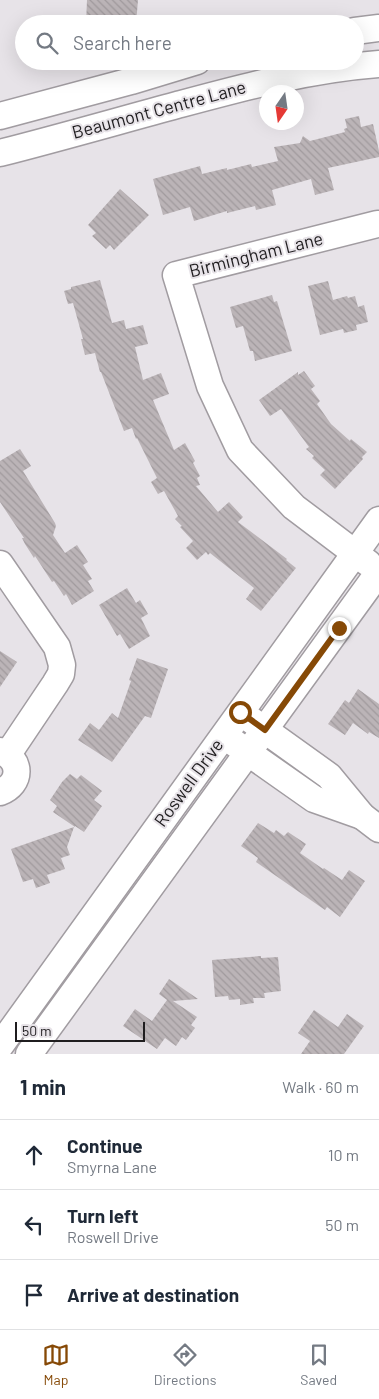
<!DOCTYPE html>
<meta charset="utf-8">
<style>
:root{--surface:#fff;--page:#f2f2f3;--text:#1f2937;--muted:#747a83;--line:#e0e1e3;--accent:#864906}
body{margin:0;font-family:Barlow,sans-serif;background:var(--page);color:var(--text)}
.compass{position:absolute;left:259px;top:85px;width:45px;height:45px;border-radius:50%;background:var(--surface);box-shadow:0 5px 20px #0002;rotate:193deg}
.scale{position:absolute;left:15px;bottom:12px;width:130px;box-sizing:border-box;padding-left:5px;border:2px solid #1f1d1f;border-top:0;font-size:14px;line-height:18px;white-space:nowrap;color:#1f1d1f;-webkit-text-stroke:4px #e7e3e8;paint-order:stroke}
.stop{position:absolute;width:15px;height:15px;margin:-11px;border:4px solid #864906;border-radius:50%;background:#fff}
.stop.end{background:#864906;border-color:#fff;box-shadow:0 1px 5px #0008}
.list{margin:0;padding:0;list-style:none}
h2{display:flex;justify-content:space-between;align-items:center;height:65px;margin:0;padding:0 20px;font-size:21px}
h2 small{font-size:16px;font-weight:400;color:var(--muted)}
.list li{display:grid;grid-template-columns:32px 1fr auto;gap:15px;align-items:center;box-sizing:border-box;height:70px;padding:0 20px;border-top:1px solid var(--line)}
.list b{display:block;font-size:19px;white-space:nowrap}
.list p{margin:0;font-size:16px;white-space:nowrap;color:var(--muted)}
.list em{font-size:16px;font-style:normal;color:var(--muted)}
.icon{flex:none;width:28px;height:28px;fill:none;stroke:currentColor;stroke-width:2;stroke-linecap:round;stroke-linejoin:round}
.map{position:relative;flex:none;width:379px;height:1054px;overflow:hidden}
.search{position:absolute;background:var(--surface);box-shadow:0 5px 20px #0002;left:15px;right:15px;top:15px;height:55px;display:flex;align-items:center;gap:12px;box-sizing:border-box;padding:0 18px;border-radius:28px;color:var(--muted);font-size:19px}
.sheet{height:275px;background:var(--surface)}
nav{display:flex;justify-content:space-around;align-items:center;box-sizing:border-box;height:70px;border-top:1px solid var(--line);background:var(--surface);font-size:14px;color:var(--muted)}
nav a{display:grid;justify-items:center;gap:2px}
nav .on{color:var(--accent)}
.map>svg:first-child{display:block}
.building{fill:url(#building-back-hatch)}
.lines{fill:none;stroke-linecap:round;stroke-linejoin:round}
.minor-casing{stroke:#a19ca1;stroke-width:29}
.minor{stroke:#fff;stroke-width:26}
.route{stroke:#864906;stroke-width:6}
.labels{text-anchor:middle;stroke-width:4;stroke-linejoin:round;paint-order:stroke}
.street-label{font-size:18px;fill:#1f1d1f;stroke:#e7e3e8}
</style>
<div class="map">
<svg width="379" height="1054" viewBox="0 0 379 1054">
<defs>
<pattern id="building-back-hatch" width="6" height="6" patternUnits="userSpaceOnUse" patternTransform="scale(1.25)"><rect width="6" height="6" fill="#bbb4b7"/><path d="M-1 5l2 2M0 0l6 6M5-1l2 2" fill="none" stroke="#a09a9d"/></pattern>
</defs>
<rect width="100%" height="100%" fill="#e7e3e8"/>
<g class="building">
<polygon points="87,0 138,0 136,24 86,24"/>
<polygon points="359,116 361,127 373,124 379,151 379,157 328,168 334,190 315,195 311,179 272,190 276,205 256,210 255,206 227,213 227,211 194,221 190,207 163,215 153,179 200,166 202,174 227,168 227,170 251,164 252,167 278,161 274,147 300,143 303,136 310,141 345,132 344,129 347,128 345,119"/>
<polygon points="120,189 149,215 114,250 110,245 106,249 92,236 96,233 88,225"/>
<polygon points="100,280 112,323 124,320 126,329 143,325 148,344 135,347 143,380 161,373 169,394 153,400 174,450 185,443 195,461 193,463 200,476 197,478 200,485 196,486 218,512 229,502 243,517 238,522 287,559 286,560 296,568 261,611 246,599 254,588 210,553 208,555 206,552 197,560 186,548 193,541 180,527 182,526 175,519 178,516 164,491 158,494 151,482 157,478 137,438 136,439 132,428 124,431 101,372 100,372 95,353 85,355 81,339 83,339 73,303 68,304 64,291 71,289 71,287"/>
<polygon points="328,281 333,300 347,296 348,298 355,296 358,307 364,305 368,322 356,325 357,330 344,333 343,329 320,335 308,286"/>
<polygon points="272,295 274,302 277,301 292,351 255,361 253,351 250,351 243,326 236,328 230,307"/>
<polygon points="304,371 315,386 311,389 320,401 317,404 331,424 350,441 351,439 367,452 362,457 363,459 335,489 320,475 325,470 312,458 314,456 306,449 309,447 281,409 270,416 259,400 298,372 298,375"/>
<polygon points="20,449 31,466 23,471 55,523 56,526 53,535 65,553 77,545 88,562 83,565 92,579 88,581 94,591 72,605 66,594 64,596 54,581 52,582 35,556 34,558 25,544 22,538 24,538 0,502 0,461"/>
<polygon points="127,588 136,603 140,600 148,614 141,618 150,636 129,649 120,634 117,636 99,605"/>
<polygon points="0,651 17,662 0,687"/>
<polygon points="137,658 168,669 151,718 145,716 112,762 78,740 90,723 99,730 112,713 118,718 131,681 129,680"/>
<polygon points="358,689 379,704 379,738 369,732 368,734 353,723 345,735 328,724 345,700 349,703"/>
<polygon points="70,774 77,779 81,775 102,791 94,800 102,806 84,832 75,826 75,827 53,812 57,806 50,800 62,782"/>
<polygon points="258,823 274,833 276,830 284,836 288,832 306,844 300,853 323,869 324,868 342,880 349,870 365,881 340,917 327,907 325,910 256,862 258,858 241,846"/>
<polygon points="74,827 67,847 70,855 61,858 65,869 47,875 50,883 36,888 33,879 23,882 11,849"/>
<polygon points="261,956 261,958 278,957 281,991 264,993 265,998 253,998 254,1003 240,1005 240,999 229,1000 228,996 215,997 212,960"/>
<polygon points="169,979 198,999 173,1001 197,1017 191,1025 195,1028 186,1040 182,1037 176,1046 165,1038 157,1049 123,1026 135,1009 152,1021 167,1000 159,994"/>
<polygon points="314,1010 338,1027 347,1014 364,1026 344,1054 301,1054 310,1041 298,1033"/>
</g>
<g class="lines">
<defs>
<g id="minor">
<polyline points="355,31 379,28"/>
<polyline points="0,116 131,81 197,61"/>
<path d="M0 153C59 138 118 121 177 105 244 87 310 69 379 64"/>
<polyline points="368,563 294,507 240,450 210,386 176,275 377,224"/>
<polyline points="0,564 57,647 62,665 61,674 55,684 8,754"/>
<polyline points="251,720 329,776 362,816 379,829"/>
<polyline points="233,742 314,799 362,816"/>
<path d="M0 751C22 759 22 784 0 792"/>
<polyline points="0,1046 379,520"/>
<polyline points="29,1054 379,572"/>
</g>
</defs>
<use href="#minor" class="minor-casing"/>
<use href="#minor" class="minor"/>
</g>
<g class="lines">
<polyline class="route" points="240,712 265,730 339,628"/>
</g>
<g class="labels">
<g class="street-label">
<text transform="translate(159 110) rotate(-15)" y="6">Beaumont Centre Lane</text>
<text transform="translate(256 255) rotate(-14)" y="6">Birmingham Lane</text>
<text transform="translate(189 783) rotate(-54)" y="6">Roswell Drive</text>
</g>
</g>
</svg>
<svg class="compass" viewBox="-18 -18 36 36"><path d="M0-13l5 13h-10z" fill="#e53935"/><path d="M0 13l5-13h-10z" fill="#747a83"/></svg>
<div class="scale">50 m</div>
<div class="stop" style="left:240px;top:712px"></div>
<div class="stop end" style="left:339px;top:628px"></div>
<div class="search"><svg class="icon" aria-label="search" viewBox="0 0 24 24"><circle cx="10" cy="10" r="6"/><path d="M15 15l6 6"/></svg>Search here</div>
</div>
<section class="sheet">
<h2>1 min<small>Walk · 60 m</small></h2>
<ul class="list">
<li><svg class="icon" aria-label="ahead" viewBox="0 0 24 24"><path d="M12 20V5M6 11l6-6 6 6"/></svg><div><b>Continue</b><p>Smyrna Lane</p></div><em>10 m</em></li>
<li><svg class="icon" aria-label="left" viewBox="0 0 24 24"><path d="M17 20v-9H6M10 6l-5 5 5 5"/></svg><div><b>Turn left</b><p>Roswell Drive</p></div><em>50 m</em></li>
<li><svg class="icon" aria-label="arrive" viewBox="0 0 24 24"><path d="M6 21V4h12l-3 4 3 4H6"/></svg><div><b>Arrive at destination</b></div></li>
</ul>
</section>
<nav>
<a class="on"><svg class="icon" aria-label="map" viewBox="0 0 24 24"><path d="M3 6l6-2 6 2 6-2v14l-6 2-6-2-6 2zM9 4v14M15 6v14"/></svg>Map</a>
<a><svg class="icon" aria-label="directions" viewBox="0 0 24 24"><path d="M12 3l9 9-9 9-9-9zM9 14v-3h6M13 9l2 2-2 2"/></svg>Directions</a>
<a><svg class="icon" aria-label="saved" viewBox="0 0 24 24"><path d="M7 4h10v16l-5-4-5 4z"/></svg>Saved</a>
</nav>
